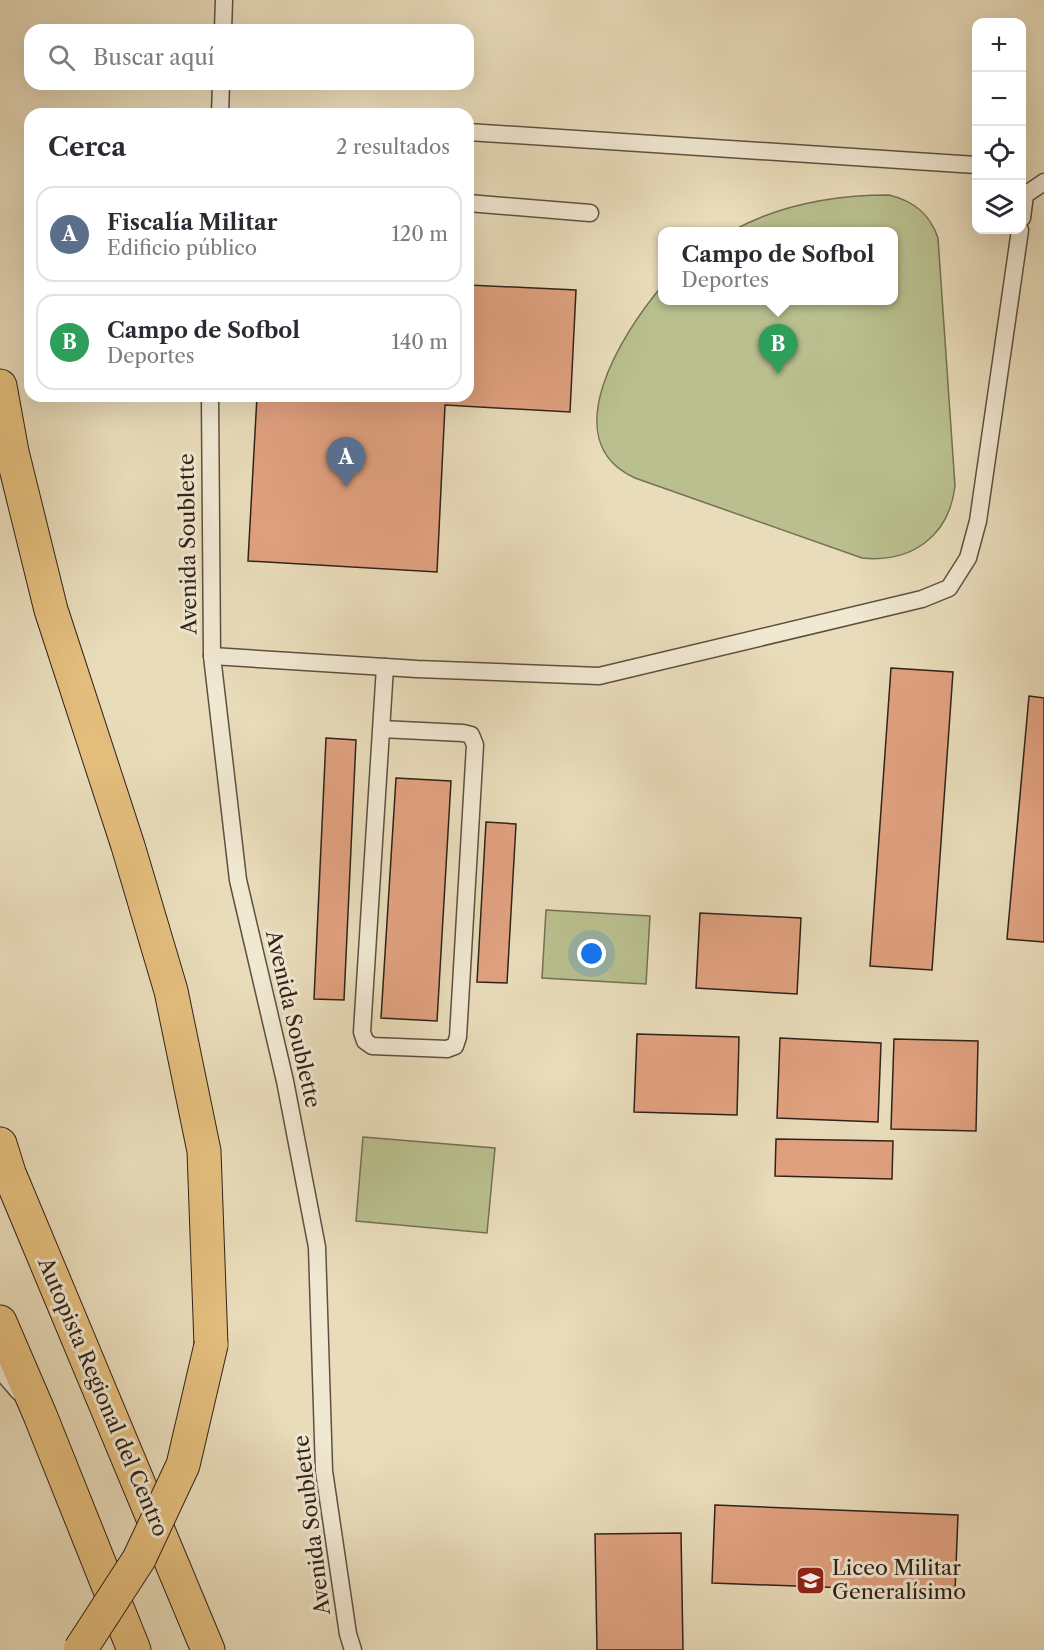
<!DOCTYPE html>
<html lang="es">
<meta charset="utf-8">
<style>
:root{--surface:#fff;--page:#f2f2f3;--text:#2b2b33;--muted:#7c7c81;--line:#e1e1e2;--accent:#8f2418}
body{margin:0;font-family:"Libre Caslon Text",serif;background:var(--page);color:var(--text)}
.controls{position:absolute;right:18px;top:18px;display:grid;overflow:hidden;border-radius:12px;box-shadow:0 6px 24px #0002}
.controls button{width:54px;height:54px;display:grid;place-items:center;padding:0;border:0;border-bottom:2px solid var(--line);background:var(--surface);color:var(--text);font:30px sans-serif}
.you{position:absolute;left:592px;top:954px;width:21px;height:21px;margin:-15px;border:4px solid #fff;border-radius:50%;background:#1a73e8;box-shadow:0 0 0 9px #1a73e833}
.badge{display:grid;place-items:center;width:39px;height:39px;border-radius:50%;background:var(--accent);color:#fff;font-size:20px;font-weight:700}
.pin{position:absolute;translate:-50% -50px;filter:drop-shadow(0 2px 3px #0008)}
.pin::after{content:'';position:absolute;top:32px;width:21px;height:18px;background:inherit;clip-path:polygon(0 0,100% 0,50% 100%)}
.popup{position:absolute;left:658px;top:227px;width:240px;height:78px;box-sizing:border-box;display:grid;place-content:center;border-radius:12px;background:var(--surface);filter:drop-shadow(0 2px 4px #0005);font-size:20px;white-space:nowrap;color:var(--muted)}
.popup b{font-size:22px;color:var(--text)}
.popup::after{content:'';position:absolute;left:50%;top:100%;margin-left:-12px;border:12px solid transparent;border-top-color:var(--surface)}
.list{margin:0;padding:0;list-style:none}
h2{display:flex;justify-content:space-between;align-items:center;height:78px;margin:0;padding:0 24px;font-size:26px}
h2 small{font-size:20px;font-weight:400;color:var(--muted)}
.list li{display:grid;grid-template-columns:39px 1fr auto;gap:18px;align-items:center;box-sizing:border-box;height:96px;margin:0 12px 12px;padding:0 12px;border:2px solid var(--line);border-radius:18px}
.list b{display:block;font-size:22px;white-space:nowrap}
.list p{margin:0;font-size:20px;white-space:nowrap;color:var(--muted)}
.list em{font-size:20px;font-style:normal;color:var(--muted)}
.icon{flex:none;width:33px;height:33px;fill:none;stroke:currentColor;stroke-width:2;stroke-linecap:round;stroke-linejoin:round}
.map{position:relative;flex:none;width:1044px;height:1650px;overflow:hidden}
.search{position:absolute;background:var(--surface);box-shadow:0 6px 24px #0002;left:24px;top:24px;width:450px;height:66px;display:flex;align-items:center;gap:15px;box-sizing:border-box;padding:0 21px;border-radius:18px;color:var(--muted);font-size:22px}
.panel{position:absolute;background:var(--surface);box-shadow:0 6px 24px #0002;left:24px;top:108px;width:450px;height:294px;border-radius:18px}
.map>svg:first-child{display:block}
.green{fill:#b9bf8e;stroke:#747054;stroke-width:1.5}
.building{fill:#e1a180;stroke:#302219;stroke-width:1.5}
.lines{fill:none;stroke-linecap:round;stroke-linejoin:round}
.lane-casing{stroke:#5e5041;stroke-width:19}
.highway-casing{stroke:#302219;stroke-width:35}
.lane{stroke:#f1e8d2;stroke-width:16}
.highway{stroke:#e4be7d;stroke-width:33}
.highway-bridge-casing{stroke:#302219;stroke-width:35;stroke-linecap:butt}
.highway-bridge{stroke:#e4be7d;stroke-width:33}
.labels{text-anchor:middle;stroke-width:6;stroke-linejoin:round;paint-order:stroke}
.street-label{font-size:21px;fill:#302219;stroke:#f1e8d2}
.poi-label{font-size:21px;fill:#302219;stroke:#f1e8d2;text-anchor:start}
</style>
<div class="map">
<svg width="1044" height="1650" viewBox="0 0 1044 1650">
<rect width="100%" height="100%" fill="#e9dcba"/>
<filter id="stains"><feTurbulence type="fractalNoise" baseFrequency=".00333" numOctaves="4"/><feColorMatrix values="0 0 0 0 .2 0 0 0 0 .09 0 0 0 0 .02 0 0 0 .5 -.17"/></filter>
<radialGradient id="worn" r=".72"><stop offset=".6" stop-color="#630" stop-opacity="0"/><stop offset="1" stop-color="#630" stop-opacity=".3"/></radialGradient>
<g class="green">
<path d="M889 195C914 201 930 214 938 238L955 486C949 537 911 563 862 558L635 478C553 441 623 332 662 286V300H894V232L732 231C781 204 834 195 889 195Z"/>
<polygon points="546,910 650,916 646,984 542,978"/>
<polygon points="363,1137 495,1148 487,1233 356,1221"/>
</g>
<g class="building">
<polygon points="468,285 576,290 570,412 445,405 437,572 248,561 257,396 468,396"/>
<polygon points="891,668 953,672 932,970 870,966"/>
<polygon points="1029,696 1044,698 1044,942 1007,939"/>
<polygon points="326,738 356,740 344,1000 314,999"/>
<polygon points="396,778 451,781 437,1021 381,1018"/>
<polygon points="486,822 516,824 507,983 477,982"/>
<polygon points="700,913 801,918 797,994 696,988"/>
<polygon points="637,1034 739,1037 737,1115 634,1112"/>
<polygon points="780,1038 881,1043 878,1122 777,1118"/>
<polygon points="894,1039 978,1041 976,1131 891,1129"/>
<polygon points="776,1139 893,1141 892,1179 775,1176"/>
<polygon points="715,1505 958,1515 955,1592 712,1583"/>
<polygon points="681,1533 683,1650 597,1650 595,1534"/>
</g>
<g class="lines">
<defs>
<g id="lane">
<polyline points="223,30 224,0"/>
<polyline points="220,114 221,84"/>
<polyline points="468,132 976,165"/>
<polyline points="468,203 590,213"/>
<polyline points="1022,218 1025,195 1044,182"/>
<polyline points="210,396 212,656 238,880 285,1081 317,1247 324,1471 348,1634 353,1650"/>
<polyline points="212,656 417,669 599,676 922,599 949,588 968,558 978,521 1020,230"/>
<polyline points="381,729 463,733 471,735 475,745 458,1037 455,1046 447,1049 372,1046 365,1041 362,1032 385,667"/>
<polyline points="0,1370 19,1392"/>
</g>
<g id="highway">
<polyline points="0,386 12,452 51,610 128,846 171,991 204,1151 211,1345"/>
<polyline points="0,1144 9,1173 208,1650"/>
<polyline points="0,1322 40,1415 134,1650"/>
</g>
</defs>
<use href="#lane" class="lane-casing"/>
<use href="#highway" class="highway-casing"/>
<use href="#lane" class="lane"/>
<use href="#highway" class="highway"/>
<defs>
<polyline id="highway-bridge" points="80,1650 139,1559 183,1465 211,1345"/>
</defs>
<use href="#highway-bridge" class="highway-bridge-casing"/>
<use href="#highway-bridge" class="highway-bridge"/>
</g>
<defs>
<symbol id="school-square" viewBox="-11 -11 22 22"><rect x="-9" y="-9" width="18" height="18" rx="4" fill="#8f2418" stroke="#f1e8d2"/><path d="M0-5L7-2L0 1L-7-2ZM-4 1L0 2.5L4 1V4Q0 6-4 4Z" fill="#fff"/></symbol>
</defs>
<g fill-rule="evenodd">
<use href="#school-square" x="794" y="1564" width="33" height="33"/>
</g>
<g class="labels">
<g class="street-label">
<text transform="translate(188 544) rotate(-91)" y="7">Avenida Soublette</text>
<text transform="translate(293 1019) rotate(77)" y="7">Avenida Soublette</text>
<text transform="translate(103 1397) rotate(67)" y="7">Autopista Regional del Centro</text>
<text transform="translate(312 1525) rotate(-97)" y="7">Avenida Soublette</text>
</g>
<g class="poi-label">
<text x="832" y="1575">Liceo Militar<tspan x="832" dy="24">Generalísimo</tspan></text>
</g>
</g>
<rect width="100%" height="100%" filter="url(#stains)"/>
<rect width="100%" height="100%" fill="url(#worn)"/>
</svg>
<div class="controls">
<button>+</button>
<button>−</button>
<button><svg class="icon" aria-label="locate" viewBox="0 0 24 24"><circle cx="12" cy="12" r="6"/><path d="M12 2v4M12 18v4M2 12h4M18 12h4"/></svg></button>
<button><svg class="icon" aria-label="layers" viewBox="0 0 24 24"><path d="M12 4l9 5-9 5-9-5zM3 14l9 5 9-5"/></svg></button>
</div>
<div class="you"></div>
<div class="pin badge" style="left:346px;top:487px;background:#5c6f8a">A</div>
<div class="pin badge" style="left:778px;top:374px;background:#2e9e5b">B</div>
<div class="popup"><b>Campo de Sofbol</b>Deportes</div>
<div class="search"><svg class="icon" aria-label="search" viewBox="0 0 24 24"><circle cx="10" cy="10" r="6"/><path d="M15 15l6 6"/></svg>Buscar aquí</div>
<section class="panel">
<h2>Cerca<small>2 resultados</small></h2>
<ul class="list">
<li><span class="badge" style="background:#5c6f8a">A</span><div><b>Fiscalía Militar</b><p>Edificio público</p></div><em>120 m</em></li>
<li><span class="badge" style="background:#2e9e5b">B</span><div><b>Campo de Sofbol</b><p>Deportes</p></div><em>140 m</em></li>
</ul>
</section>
</div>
